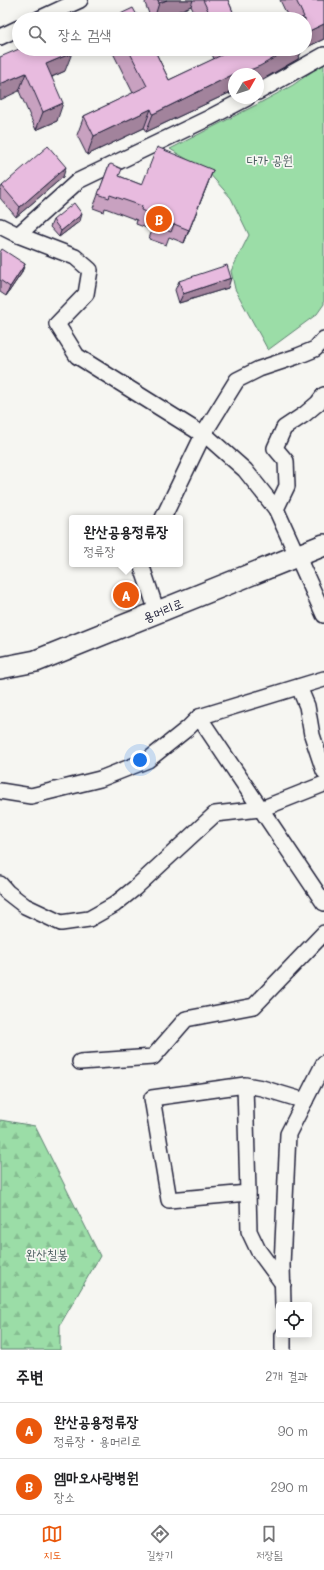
<!DOCTYPE html>
<html lang="ko">
<meta charset="utf-8">
<style>
:root{--surface:#fff;--page:#f6f6f6;--text:#202124;--muted:#757577;--line:#e0e0e0;--accent:#ea580c}
body{margin:0;font-family:Mali,"Poor Story",sans-serif;background:var(--page);color:var(--text)}
.controls{position:absolute;right:12px;bottom:12px;display:grid;overflow:hidden;border-radius:4px;box-shadow:0 2px 10px #0003}
.controls button{width:36px;height:36px;display:grid;place-items:center;padding:0;border:0;border-bottom:1px solid var(--line);background:var(--surface);color:var(--text);font:20px sans-serif}
.compass{position:absolute;left:228px;top:68px;width:36px;height:36px;border-radius:50%;background:var(--surface);box-shadow:0 2px 10px #0003;rotate:51deg}
.you{position:absolute;left:140px;top:760px;width:14px;height:14px;margin:-10px;border:3px solid #fff;border-radius:50%;background:#1a73e8;box-shadow:0 0 0 6px #1a73e833}
.badge{display:grid;place-items:center;width:26px;height:26px;border-radius:50%;background:var(--accent);color:#fff;font-size:13px;font-weight:700}
.pin{position:absolute;translate:-50% -50%;border:2px solid #fff;box-shadow:0 1px 4px #0006}
.popup{position:absolute;left:69px;top:515px;width:114px;height:52px;box-sizing:border-box;display:grid;place-content:center;border-radius:4px;background:var(--surface);filter:drop-shadow(0 1px 3px #0005);font-size:13px;white-space:nowrap;color:var(--muted)}
.popup b{font-size:15px;color:var(--text)}
.popup::after{content:'';position:absolute;left:50%;top:100%;margin-left:-8px;border:8px solid transparent;border-top-color:var(--surface)}
.list{margin:0;padding:0;list-style:none}
h2{display:flex;justify-content:space-between;align-items:center;height:52px;margin:0;padding:0 16px;font-size:17px}
h2 small{font-size:13px;font-weight:400;color:var(--muted)}
.list li{display:grid;grid-template-columns:26px 1fr auto;gap:12px;align-items:center;box-sizing:border-box;height:56px;padding:0 16px;border-top:1px solid var(--line)}
.list b{display:block;font-size:15px;white-space:nowrap}
.list p{margin:0;font-size:13px;white-space:nowrap;color:var(--muted)}
.list em{font-size:13px;font-style:normal;color:var(--muted)}
.icon{flex:none;width:22px;height:22px;fill:none;stroke:currentColor;stroke-width:2;stroke-linecap:round;stroke-linejoin:round}
.map{position:relative;flex:none;width:324px;height:1350px;overflow:hidden}
.search{position:absolute;background:var(--surface);box-shadow:0 2px 10px #0003;left:12px;right:12px;top:12px;height:44px;display:flex;align-items:center;gap:10px;box-sizing:border-box;padding:0 14px;border-radius:22px;color:var(--muted);font-size:15px}
.sheet{height:164px;background:var(--surface)}
nav{display:flex;justify-content:space-around;align-items:center;box-sizing:border-box;height:56px;border-top:1px solid var(--line);background:var(--surface);font-size:11px;color:var(--muted)}
nav a{display:grid;justify-items:center;gap:2px}
nav .on{color:var(--accent)}
.map>svg:first-child{display:block}
.forest{fill:url(#forest-firs);stroke:#5e8071}
.park{fill:#9bdda7;stroke:#5e8071}
.lines{fill:none;stroke-linecap:round;stroke-linejoin:round}
.street-casing{stroke:#22223b;stroke-width:18}
.secondary-casing{stroke:#22223b;stroke-width:24}
.street{stroke:#f6f6f2;stroke-width:15}
.secondary{stroke:#f6f6f2;stroke-width:21}
.wall{fill:#c8a1c0;stroke:#22223b}
.shaded-wall{fill:#a2839c;stroke:#22223b}
.building{fill:#e8bbdf;stroke:#22223b}
.labels{text-anchor:middle;stroke-width:3.5;stroke-linejoin:round;paint-order:stroke}
.park-label{font-size:13px;fill:#465a5b;stroke:#f6f6f2}
.street-label{font-size:13px;fill:#22223b;stroke:#f6f6f2}
</style>
<div class="map">
<svg width="324" height="1350" viewBox="0 0 324 1350">
<defs>
<pattern id="forest-firs" width="22" height="20" patternUnits="userSpaceOnUse"><rect width="22" height="20" fill="#9bdda7"/><path d="M5 1l3.5 6h-7zM16 11l3.5 6h-7z" fill="#85bd91"/></pattern>
</defs>
<rect width="100%" height="100%" fill="#f6f6f2"/>
<filter id="ink" filterUnits="userSpaceOnUse"><feTurbulence type="fractalNoise" baseFrequency=".025" numOctaves="2"/><feDisplacementMap in="SourceGraphic" scale="8" xChannelSelector="R" yChannelSelector="G"/><feConvolveMatrix kernelMatrix="1 2 1 2 8 2 1 2 1" color-interpolation-filters="sRGB"/></filter>
<g filter="url(#ink)">
<polygon class="forest" points="0,1120 35,1126 100,1256 60,1325 60,1350 0,1350"/>
<polygon class="park" points="324,63 324,304 317,314 268,350 235,289 231,271 249,235 231,198 208,172 170,149 258,104 293,85"/>
<g class="lines">
<defs>
<g id="street">
<polyline points="39,19 80,0"/>
<polyline points="0,37 19,28"/>
<polyline points="258,92 324,55"/>
<polyline points="0,226 18,235 75,257 90,270 86,294 57,324 77,356 210,439 245,470 276,509 324,615"/>
<polyline points="18,235 78,181 209,118 247,98"/>
<polyline points="276,509 287,486 286,461 275,448 284,428 305,414 318,403 324,395"/>
<polyline points="163,518 203,435 237,380 259,369 298,356 315,349 324,339"/>
<polyline points="141,564 157,612"/>
<polyline points="324,679 199,717 324,903"/>
<polyline points="299,687 307,706 312,735 324,771"/>
<polyline points="0,791 31,796 100,779 148,760 188,728 199,717"/>
<polyline points="0,884 7,892 25,906 61,923 89,919 114,905 135,888 215,814 261,809 324,784"/>
<polyline points="80,1062 153,1057 186,1019 254,1006 324,933"/>
<polyline points="245,1085 248,1193 169,1200 152,1098 245,1085 262,1088 305,1101"/>
<polyline points="248,1193 249,1231 258,1250 283,1284"/>
<polyline points="283,1305 282,1265 288,1134 324,1063"/>
<polyline points="283,1335 283,1350"/>
</g>
<polyline id="secondary" points="0,668 36,661 324,545"/>
</defs>
<use href="#street" class="street-casing"/>
<use href="#secondary" class="secondary-casing"/>
<use href="#street" class="street"/>
<use href="#secondary" class="secondary"/>
</g>
<g class="wall">
<polygon points="146,0 228,0 236,19 197,19 191,6 160,19 151,19 145,3"/>
<polygon points="280,0 324,0 324,39 305,48 305,19 289,19"/>
<polygon points="111,49 154,49 169,80 214,59 210,49 304,49 302,50 298,59 258,82 258,74 234,74 234,93 229,94 229,93 146,132 144,128 87,155 77,135 84,116 133,93"/>
<polygon points="0,57 65,71 52,77 57,121 36,130 19,91"/>
<polygon points="109,165 119,176 142,185 208,183 184,243 169,237 166,245 149,239 152,230 136,224 137,220 105,208 104,212 93,208"/>
<polygon points="63,177 16,217 0,198 0,190 2,186"/>
<polygon points="53,220 80,221 59,237 50,227"/>
<polygon points="0,252 25,264 21,274 6,296 0,292"/>
<polygon points="179,281 228,288 179,303 175,290"/>
</g>
<g class="shaded-wall">
<polygon points="167,0 193,0 191,6 160,19 154,19 159,3"/>
<polygon points="324,24 324,39 305,48 305,33"/>
<polygon points="290,49 304,49 302,50 298,59 258,82 258,74 240,74"/>
<polygon points="72,53 65,71 40,82 46,64"/>
<polygon points="26,73 19,91 0,100 0,84"/>
<polygon points="234,74 234,78 229,93 146,132 153,114"/>
<polygon points="234,82 234,93 229,94"/>
<polygon points="63,103 57,121 36,130 43,112"/>
<polygon points="151,109 144,128 87,155 94,136"/>
<polygon points="66,167 63,177 16,217 20,207"/>
<polygon points="213,170 208,183 184,243 189,230"/>
<polygon points="82,214 80,221 59,237 61,231"/>
<polygon points="25,264 21,274 6,296 10,287"/>
<polygon points="231,278 228,288 179,303 183,294"/>
</g>
<g class="building">
<polygon points="158,0 167,0 159,3"/>
<polygon points="203,0 228,0 236,19 212,19"/>
<polygon points="296,0 324,0 324,24 305,33 305,19 299,19 304,17"/>
<polygon points="133,8 139,19 112,19 112,18"/>
<polygon points="19,49 70,49 72,53 46,64 63,103 43,112 26,73 0,84 0,57"/>
<polygon points="128,49 154,49 169,80 226,53 225,49 290,49 260,66 240,74 234,74 153,114 151,109 94,136 84,116 147,86"/>
<polygon points="48,146 66,167 20,207 2,186"/>
<polygon points="157,147 213,170 189,230 174,224 171,232 154,225 157,217 141,210 142,206 110,195 109,198 98,194 109,165 111,164 122,169 119,176 142,185"/>
<polygon points="74,203 82,214 61,231 53,220"/>
<polygon points="2,249 25,264 10,287 0,280 0,252"/>
<polygon points="227,265 231,278 183,294 179,281"/>
</g>
</g>
<g class="labels">
<g class="park-label">
<text x="270" y="165">다가 공원</text>
<text x="47" y="1259">완산칠봉</text>
</g>
<g class="street-label">
<text transform="translate(163 610) rotate(-22)" y="5">용머리로</text>
</g>
</g>
</svg>
<div class="controls">
<button><svg class="icon" aria-label="locate" viewBox="0 0 24 24"><circle cx="12" cy="12" r="6"/><path d="M12 2v4M12 18v4M2 12h4M18 12h4"/></svg></button>
</div>
<svg class="compass" viewBox="-18 -18 36 36"><path d="M0-13l5 13h-10z" fill="#e53935"/><path d="M0 13l5-13h-10z" fill="#757577"/></svg>
<div class="you"></div>
<div class="pin badge" style="left:126px;top:595px">A</div>
<div class="popup"><b>완산공용정류장</b>정류장</div>
<div class="pin badge" style="left:159px;top:219px">B</div>
<div class="search"><svg class="icon" aria-label="search" viewBox="0 0 24 24"><circle cx="10" cy="10" r="6"/><path d="M15 15l6 6"/></svg>장소 검색</div>
</div>
<section class="sheet">
<h2>주변<small>2개 결과</small></h2>
<ul class="list">
<li><span class="badge">A</span><div><b>완산공용정류장</b><p>정류장 · 용머리로</p></div><em>90 m</em></li>
<li><span class="badge">B</span><div><b>엠마오사랑병원</b><p>장소</p></div><em>290 m</em></li>
</ul>
</section>
<nav>
<a class="on"><svg class="icon" aria-label="map" viewBox="0 0 24 24"><path d="M3 6l6-2 6 2 6-2v14l-6 2-6-2-6 2zM9 4v14M15 6v14"/></svg>지도</a>
<a><svg class="icon" aria-label="directions" viewBox="0 0 24 24"><path d="M12 3l9 9-9 9-9-9zM9 14v-3h6M13 9l2 2-2 2"/></svg>길찾기</a>
<a><svg class="icon" aria-label="saved" viewBox="0 0 24 24"><path d="M7 4h10v16l-5-4-5 4z"/></svg>저장됨</a>
</nav>
